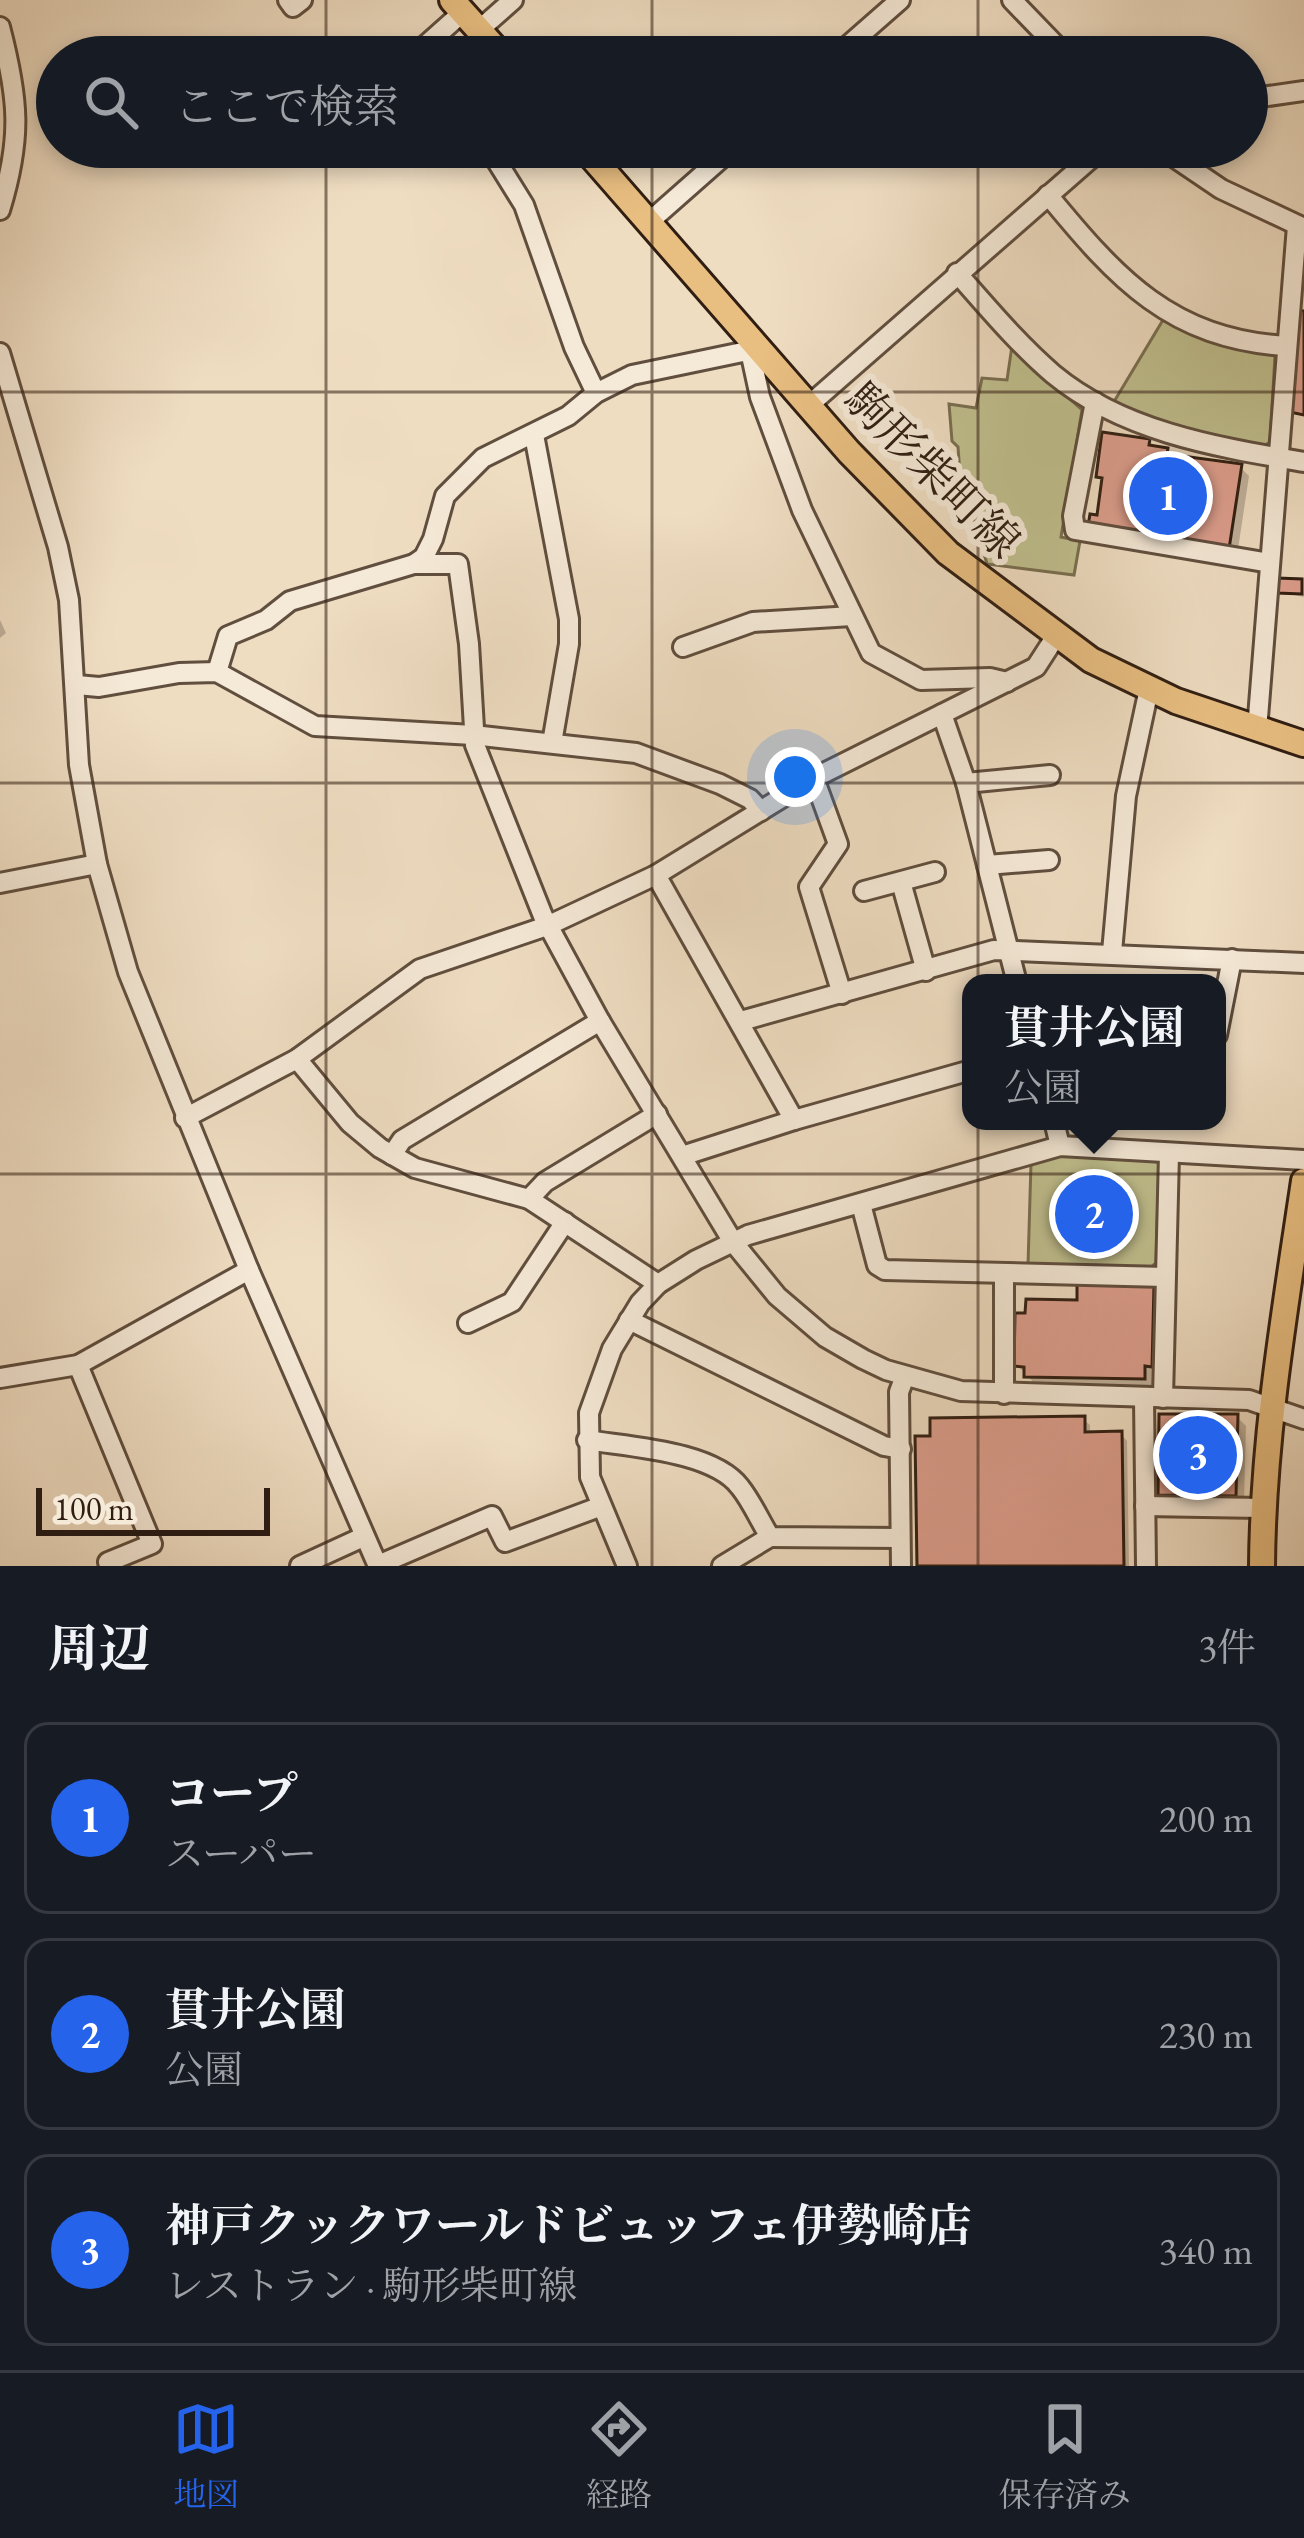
<!DOCTYPE html>
<html lang="ja">
<meta charset="utf-8">
<style>
:root{--surface:#171b24;--page:#20242c;--text:#f1f3f6;--muted:#9ea1a6;--line:#363941;--accent:#2563eb}
body{margin:0;font-family:"EB Garamond","Noto Serif JP",serif;background:var(--page);color:var(--text)}
.scale{position:absolute;left:36px;bottom:30px;width:234px;box-sizing:border-box;padding-left:12px;border:6px solid #301e12;border-top:0;font-size:33px;line-height:42px;white-space:nowrap;color:#301e12;-webkit-text-stroke:9px #f5e9d7;paint-order:stroke}
.you{position:absolute;left:795px;top:777px;width:42px;height:42px;margin:-30px;border:9px solid #fff;border-radius:50%;background:#1a73e8;box-shadow:0 0 0 18px #1a73e833}
.badge{display:grid;place-items:center;width:78px;height:78px;border-radius:50%;background:var(--accent);color:#fff;font-size:39px;font-weight:700}
.pin{position:absolute;translate:-50% -50%;border:6px solid #fff;box-shadow:0 3px 12px #0006}
.popup{position:absolute;left:962px;top:974px;width:264px;height:156px;box-sizing:border-box;display:grid;place-content:center;border-radius:24px;background:var(--surface);filter:drop-shadow(0 3px 9px #0005);font-size:39px;white-space:nowrap;color:var(--muted)}
.popup b{font-size:45px;color:var(--text)}
.popup::after{content:'';position:absolute;left:50%;top:100%;margin-left:-24px;border:24px solid transparent;border-top-color:var(--surface)}
.list{margin:0;padding:0;list-style:none}
h2{display:flex;justify-content:space-between;align-items:center;height:156px;margin:0;padding:0 48px;font-size:51px}
h2 small{font-size:39px;font-weight:400;color:var(--muted)}
.list li{display:grid;grid-template-columns:78px 1fr auto;gap:36px;align-items:center;box-sizing:border-box;height:192px;margin:0 24px 24px;padding:0 24px;border:3px solid var(--line);border-radius:24px}
.list b{display:block;font-size:45px;white-space:nowrap}
.list p{margin:0;font-size:39px;white-space:nowrap;color:var(--muted)}
.list em{font-size:39px;font-style:normal;color:var(--muted)}
.icon{flex:none;width:66px;height:66px;fill:none;stroke:currentColor;stroke-width:2;stroke-linecap:round;stroke-linejoin:round}
.map{position:relative;flex:none;width:1304px;height:1566px;overflow:hidden}
.search{position:absolute;background:var(--surface);box-shadow:0 6px 18px #0003;left:36px;right:36px;top:36px;height:132px;display:flex;align-items:center;gap:30px;box-sizing:border-box;padding:0 42px;border-radius:66px;color:var(--muted);font-size:45px}
.sheet{height:804px;background:var(--surface)}
nav{display:flex;justify-content:space-around;align-items:center;box-sizing:border-box;height:168px;border-top:3px solid var(--line);background:var(--surface);font-size:33px;color:var(--muted)}
nav a{display:grid;justify-items:center;gap:6px}
nav .on{color:var(--accent)}
.map>svg:first-child{display:block}
.green{fill:#c0bf8e;stroke:#786e50;stroke-width:3}
.shadow{fill:#0003}
.building{fill:#dd9e8d;stroke:#301e12;stroke-width:3}
.lines{fill:none;stroke-linecap:round;stroke-linejoin:round}
.minor-casing{stroke:#604e3e;stroke-width:24}
.major-casing{stroke:#301e12;stroke-width:30}
.minor{stroke:#f5e9d7;stroke-width:18}
.major{stroke:#e8be81;stroke-width:24}
.grid{fill:none;stroke:#301e12;stroke-width:3;stroke-opacity:0.55}
.labels{text-anchor:middle;stroke-width:12;stroke-linejoin:round;paint-order:stroke}
.street-label{font-size:45px;fill:#301e12;stroke:#f5e9d7}
</style>
<div class="map">
<svg width="1304" height="1566" viewBox="0 0 1304 1566">
<rect width="100%" height="100%" fill="#efddc2"/>
<filter id="stains"><feTurbulence type="fractalNoise" baseFrequency=".00167" numOctaves="4"/><feColorMatrix values="0 0 0 0 .2 0 0 0 0 .09 0 0 0 0 .02 0 0 0 .5 -.17"/></filter>
<radialGradient id="worn" r=".72"><stop offset=".6" stop-color="#630" stop-opacity="0"/><stop offset="1" stop-color="#630" stop-opacity=".3"/></radialGradient>
<g class="green">
<polygon points="1163,320 1192,333 1271,351 1275,355 1270,442 1264,446 1180,432 1112,405"/>
<polygon points="1012,346 1082,410 1061,537 1080,541 1074,575 987,564 960,474 958,447 952,441 949,404 976,408 982,378 1007,380"/>
<polygon points="1063,1153 1155,1158 1159,1165 1156,1263 1150,1268 1028,1265 1031,1163"/>
</g>
<g class="shadow">
<polygon points="1149,442 1174,458 1240,467 1249,476 1237,556 1100,518 1105,482 1099,476"/>
<polygon points="1301,582 1304,597 1280,592"/>
<polygon points="0,620 6,633 0,638"/>
<polygon points="1152,1288 1161,1297 1159,1374 1153,1373 1153,1387 1036,1385 1017,1365 1080,1303"/>
<polygon points="1237,1417 1246,1426 1244,1503 1170,1503 1161,1494"/>
<polygon points="1083,1419 1090,1425 1090,1435 1121,1434 1127,1441 1129,1566 920,1566"/>
</g>
<g class="building">
<polygon points="1295,310 1304,311 1304,415 1290,412"/>
<polygon points="1102,432 1150,439 1149,445 1168,448 1167,454 1242,464 1229,549 1088,526 1090,514 1097,515 1102,478 1096,477"/>
<polygon points="1277,578 1302,579 1302,594 1277,593"/>
<polygon points="1077,1283 1154,1285 1152,1367 1145,1366 1145,1379 1024,1377 1024,1367 1014,1366 1015,1313 1025,1313 1026,1299 1077,1300"/>
<polygon points="1159,1414 1238,1414 1236,1496 1158,1495"/>
<polygon points="1085,1416 1085,1432 1122,1431 1124,1566 917,1566 915,1436 930,1436 930,1418"/>
</g>
<g class="lines">
<defs>
<g id="minor">
<polyline points="288,0 293,7 302,0"/>
<polyline points="1012,0 1067,57"/>
<path d="M0 27C19 100 22 138 0 210"/>
<polyline points="479,30 513,0"/>
<polyline points="433,57 426,45 463,12"/>
<polyline points="835,57 900,0"/>
<polyline points="1247,99 1304,91"/>
<polyline points="488,147 524,205 574,347 596,393"/>
<polyline points="1159,147 1221,189 1304,228"/>
<path d="M1048 195C1117 279 1171 339 1286 346"/>
<polyline points="649,222 734,147"/>
<path d="M957 273C988 308 1018 344 1053 374 1123 432 1217 447 1304 462"/>
<polyline points="0,353 58,547 69,600 79,765 97,864 128,972 249,1270 378,1566"/>
<polyline points="1095,402 1073,516 1075,530 1270,563"/>
<polyline points="808,406 1104,147"/>
<polyline points="534,435 569,619 569,644 552,743"/>
<polyline points="414,564 424,557 433,539 445,496 483,458 568,416 596,393 632,375 757,349 752,360 760,397 802,510 871,653 921,680 990,678 1007,682"/>
<polyline points="683,647 753,622 852,616"/>
<polyline points="217,672 228,636 266,620 290,601 414,564 458,564 469,644 475,745 543,916 600,1021 733,1242 777,1296 825,1337 863,1359 886,1370 961,1391 1249,1400 1304,1419"/>
<polyline points="77,685 99,687 179,673 217,672 315,726 473,735 636,753 720,784 750,799 761,811"/>
<polyline points="942,714 966,783 1017,983"/>
<polyline points="1257,730 1297,226"/>
<polyline points="814,778 838,844 809,887 842,994"/>
<polyline points="966,783 1050,775"/>
<polyline points="987,865 1049,860"/>
<polyline points="656,875 794,1120"/>
<polyline points="901,882 926,971"/>
<polyline points="0,883 97,864"/>
<polyline points="864,891 935,872"/>
<polyline points="1112,952 1126,796 1149,689"/>
<polyline points="741,1021 994,950 1304,963"/>
<polyline points="1217,1035 1232,959"/>
<polyline points="297,1059 350,1123 380,1148 415,1168 529,1199 658,1284"/>
<polyline points="185,1118 297,1059 420,969 547,926 656,875 814,778 1036,667 1056,636"/>
<polyline points="1054,1121 1060,1146"/>
<polyline points="392,1155 402,1140 600,1021"/>
<polyline points="682,1156 794,1120 971,1070"/>
<polyline points="529,1199 545,1182 657,1114"/>
<polyline points="861,1204 877,1265 885,1270 1165,1277"/>
<polyline points="629,1320 884,1446 901,1449"/>
<polyline points="468,1323 512,1302 565,1222"/>
<polyline points="78,1365 152,1544 108,1562 110,1566"/>
<polyline points="0,1378 78,1365 249,1270"/>
<polyline points="1004,1394 1004,1273"/>
<polyline points="1144,1398 1146,1566"/>
<polyline points="1163,1398 1169,1154"/>
<path d="M587 1440C629 1447 713 1451 740 1487 752 1502 760 1521 770 1537L900 1538"/>
<polyline points="1145,1506 1262,1508"/>
<polyline points="378,1565 492,1516 505,1542 599,1507"/>
<polyline points="300,1566 363,1537"/>
<polyline points="627,1566 590,1477 589,1413 612,1349 640,1303 658,1284 696,1260 748,1235 1060,1146 1304,1160"/>
<polyline points="722,1566 770,1537"/>
<polyline points="901,1566 899,1392 905,1376"/>
</g>
<g id="major">
<polyline points="452,0 503,57"/>
<polyline points="583,147 849,452 948,553 1091,660 1176,701 1304,744"/>
<path d="M1262 1566C1263 1437 1285 1309 1304 1181"/>
</g>
</defs>
<use href="#minor" class="minor-casing"/>
<use href="#major" class="major-casing"/>
<use href="#minor" class="minor"/>
<use href="#major" class="major"/>
</g>
<path class="grid" d="M326 0V57M652 0V57M978 0V57M326 147V1566M652 147V1566M978 147V1566M0 392H1304M0 783H1304M0 1174H1304"/>
<g class="labels">
<g class="street-label">
<text transform="translate(933 470) rotate(45)" y="16">駒形柴町線</text>
</g>
</g>
<rect width="100%" height="100%" filter="url(#stains)"/>
<rect width="100%" height="100%" fill="url(#worn)"/>
</svg>
<div class="scale">100 m</div>
<div class="you"></div>
<div class="pin badge" style="left:1168px;top:496px">1</div>
<div class="pin badge" style="left:1094px;top:1214px">2</div>
<div class="popup"><b>貫井公園</b>公園</div>
<div class="pin badge" style="left:1198px;top:1455px">3</div>
<div class="search"><svg class="icon" aria-label="search" viewBox="0 0 24 24"><circle cx="10" cy="10" r="6"/><path d="M15 15l6 6"/></svg>ここで検索</div>
</div>
<section class="sheet">
<h2>周辺<small>3件</small></h2>
<ul class="list">
<li><span class="badge">1</span><div><b>コープ</b><p>スーパー</p></div><em>200 m</em></li>
<li><span class="badge">2</span><div><b>貫井公園</b><p>公園</p></div><em>230 m</em></li>
<li><span class="badge">3</span><div><b>神戸クックワールドビュッフェ伊勢崎店</b><p>レストラン · 駒形柴町線</p></div><em>340 m</em></li>
</ul>
</section>
<nav>
<a class="on"><svg class="icon" aria-label="map" viewBox="0 0 24 24"><path d="M3 6l6-2 6 2 6-2v14l-6 2-6-2-6 2zM9 4v14M15 6v14"/></svg>地図</a>
<a><svg class="icon" aria-label="directions" viewBox="0 0 24 24"><path d="M12 3l9 9-9 9-9-9zM9 14v-3h6M13 9l2 2-2 2"/></svg>経路</a>
<a><svg class="icon" aria-label="saved" viewBox="0 0 24 24"><path d="M7 4h10v16l-5-4-5 4z"/></svg>保存済み</a>
</nav>
